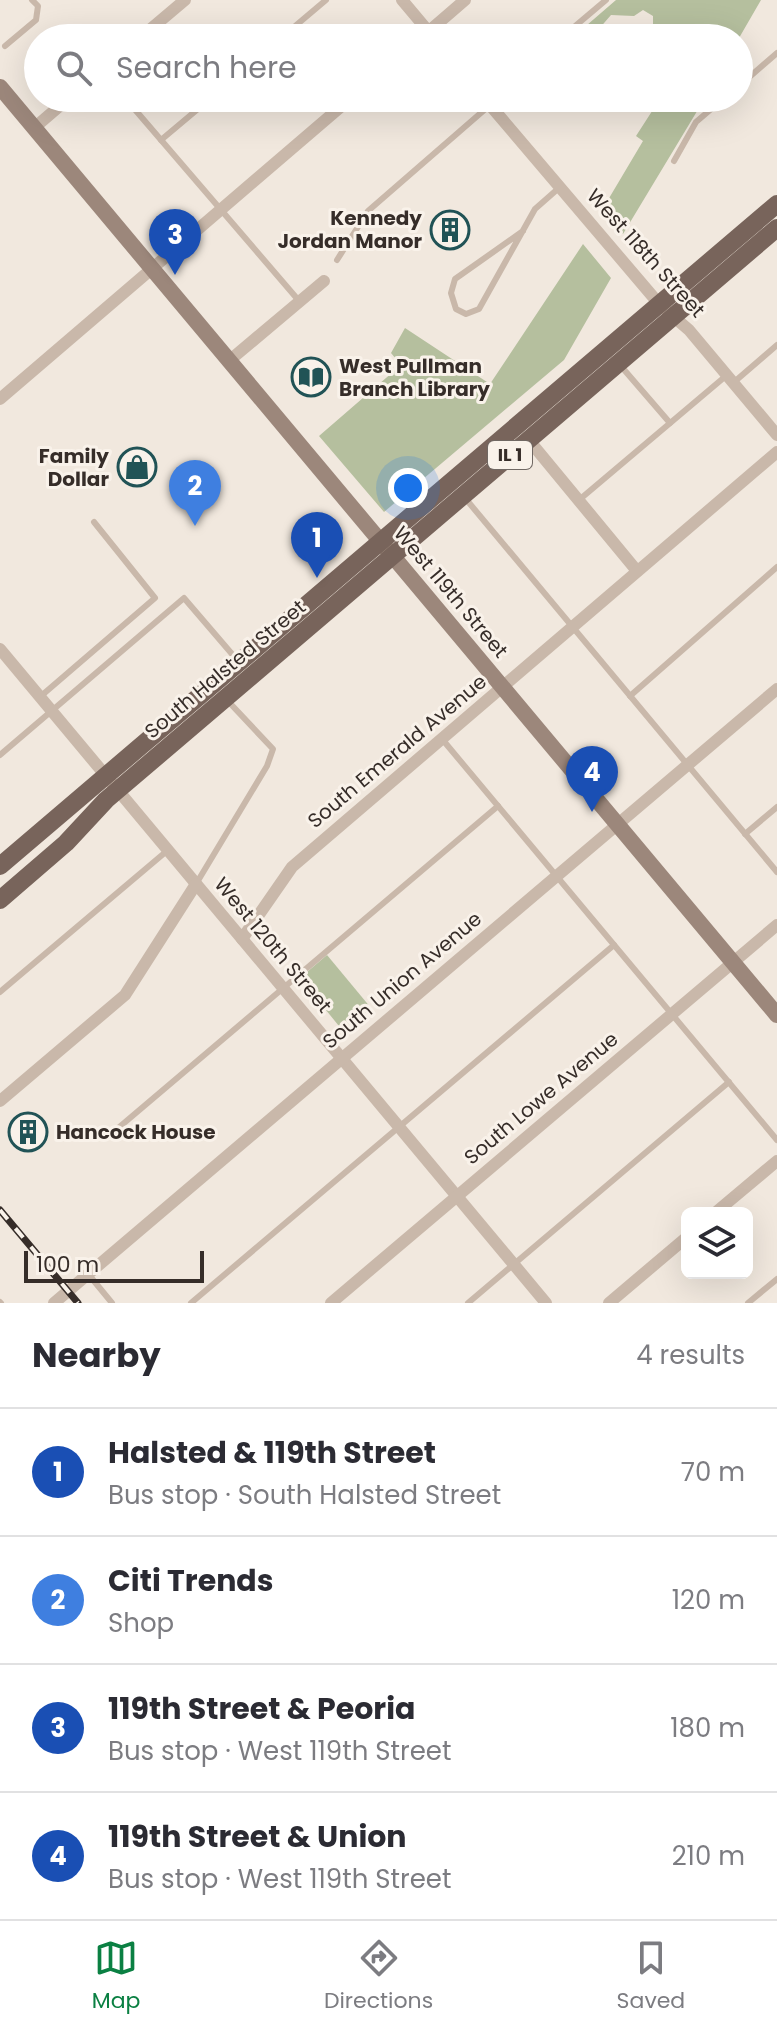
<!DOCTYPE html>
<meta charset="utf-8">
<style>
:root{--surface:#fff;--page:#f7f7f7;--text:#2b2b33;--muted:#7c7c81;--line:#e1e1e2;--accent:#0b8043}
body{margin:0;font-family:Poppins,sans-serif;background:var(--page);color:var(--text)}
.controls{position:absolute;right:24px;bottom:24px;display:grid;overflow:hidden;border-radius:12px;box-shadow:0 8px 32px #0002}
.controls button{width:72px;height:72px;display:grid;place-items:center;padding:0;border:0;border-bottom:2px solid var(--line);background:var(--surface);color:var(--text);font:40px sans-serif}
.scale{position:absolute;left:24px;bottom:20px;width:180px;box-sizing:border-box;padding-left:8px;border:4px solid #362d29;border-top:0;font-size:22px;line-height:28px;white-space:nowrap;color:#362d29;-webkit-text-stroke:6px #f9f2ea;paint-order:stroke}
.you{position:absolute;left:408px;top:488px;width:28px;height:28px;margin:-20px;border:6px solid #fff;border-radius:50%;background:#1a73e8;box-shadow:0 0 0 12px #1a73e833}
.badge{display:grid;place-items:center;width:52px;height:52px;border-radius:50%;background:var(--accent);color:#fff;font-size:26px;font-weight:700}
.pin{position:absolute;translate:-50% -66px;filter:drop-shadow(0 2px 4px #0008)}
.pin::after{content:'';position:absolute;top:42px;width:28px;height:24px;background:inherit;clip-path:polygon(0 0,100% 0,50% 100%)}
.list{margin:0;padding:0;list-style:none}
h2{display:flex;justify-content:space-between;align-items:center;height:104px;margin:0;padding:0 32px;font-size:34px}
h2 small{font-size:26px;font-weight:400;color:var(--muted)}
.list li{display:grid;grid-template-columns:52px 1fr auto;gap:24px;align-items:center;box-sizing:border-box;height:128px;padding:0 32px;border-top:2px solid var(--line)}
.list b{display:block;font-size:30px;white-space:nowrap}
.list p{margin:0;font-size:26px;white-space:nowrap;color:var(--muted)}
.list em{font-size:26px;font-style:normal;color:var(--muted)}
.icon{flex:none;width:44px;height:44px;fill:none;stroke:currentColor;stroke-width:2;stroke-linecap:round;stroke-linejoin:round}
.map{position:relative;flex:none;width:777px;height:1303px;overflow:hidden}
.search{position:absolute;background:var(--surface);box-shadow:0 8px 32px #0002;left:24px;right:24px;top:24px;height:88px;display:flex;align-items:center;gap:20px;box-sizing:border-box;padding:0 28px;border-radius:44px;color:var(--muted);font-size:30px}
.sheet{height:616px;background:var(--surface)}
nav{display:flex;justify-content:space-around;align-items:center;box-sizing:border-box;height:112px;border-top:2px solid var(--line);background:var(--surface);font-size:22px;color:var(--muted)}
nav a{display:grid;justify-items:center;gap:4px}
nav .on{color:var(--accent)}
.map>svg:first-child{display:block}
.green{fill:#b5bf9e}
.lines{fill:none;stroke-linecap:round;stroke-linejoin:round}
.lane{stroke:#c9b8aa;stroke-width:6}
.street{stroke:#c9b8aa;stroke-width:12}
.secondary{stroke:#9c877b;stroke-width:16}
.primary{stroke:#78645b;stroke-width:18}
.rail-casing{stroke:#362d29;stroke-width:7}
.rail{stroke:#f9f2ea;stroke-width:4;stroke-dasharray:12;stroke-linecap:butt}
.labels{text-anchor:middle;stroke-width:6;stroke-linejoin:round;paint-order:stroke}
.shield{fill:#f9f2ea;stroke:#706863;stroke-width:2}
.shield-label{font-size:18px;font-weight:bold;fill:#362d29}
.poi-label{font-size:20px;font-weight:bold;fill:#362d29;stroke:#f9f2ea;text-anchor:end}
.street-label{font-size:20px;fill:#362d29;stroke:#f9f2ea}
</style>
<div class="map">
<svg width="777" height="1303" viewBox="0 0 777 1303">
<rect width="100%" height="100%" fill="#f1e8de"/>
<g class="green">
<polygon points="616,0 761,0 739,38 653,38 653,16 643,10 634,16 611,15 591,38 572,38"/>
<polygon points="652,98 705,98 623,234 602,210 643,141 636,136 656,105"/>
<polygon points="583,244 611,278 564,360 384,512 319,436 401,365 391,353 405,328 490,384"/>
<polygon points="327,955 371,1008 343,1031 300,978"/>
</g>
<g class="lines">
<g class="lane">
<polyline points="281,38 326,0"/>
<polyline points="561,38 606,0"/>
<polyline points="5,46 36,20 38,6 32,0"/>
<polyline points="739,86 777,53"/>
<polyline points="125,98 300,302"/>
<polyline points="161,140 211,98"/>
<polyline points="674,161 696,122 724,98"/>
<polyline points="523,231 455,279 451,293 456,309 466,314 479,309 535,209 560,187"/>
<polyline points="337,260 368,211 490,105"/>
<polyline points="620,365 670,423"/>
<polyline points="733,383 777,345"/>
<polyline points="465,498 777,872"/>
<polyline points="579,500 727,375"/>
<polyline points="41,696 155,598 94,522"/>
<polyline points="630,696 777,567"/>
<polyline points="442,739 777,1140"/>
<polyline points="0,755 184,598 238,661"/>
<polyline points="745,834 777,807"/>
<polyline points="196,884 267,766 273,749 226,699"/>
<polyline points="0,992 168,850"/>
<polyline points="117,1129 498,806"/>
<polyline points="89,1275 112,1303"/>
<polyline points="0,1302 1,1303"/>
<polyline points="191,1303 614,945"/>
<polyline points="468,1303 729,1082"/>
<polyline points="748,1303 777,1279"/>
</g>
<g class="street">
<polyline points="402,0 434,38"/>
<polyline points="140,38 185,0"/>
<polyline points="421,38 465,0"/>
<polyline points="484,98 660,305 689,330 777,435"/>
<polyline points="34,128 69,98"/>
<polyline points="230,360 324,281"/>
<polyline points="0,399 351,98"/>
<polyline points="528,439 637,571"/>
<polyline points="0,649 546,1303"/>
<polyline points="242,939 292,867 777,452"/>
<polyline points="0,1101 125,995 196,884"/>
<polyline points="715,1213 777,1161"/>
<polyline points="54,1303 777,689"/>
<polyline points="331,1303 777,925"/>
<polyline points="609,1303 687,1237"/>
</g>
<polyline class="secondary" points="0,87 777,1015"/>
<g class="primary">
<polyline points="0,866 777,204"/>
<polyline points="0,900 66,843 106,800 777,228"/>
</g>
<defs>
<polyline id="rail" points="0,1210 78,1303"/>
</defs>
<use href="#rail" class="rail-casing"/>
<use href="#rail" class="rail"/>
</g>
<defs>
<symbol id="building-ring" viewBox="-11 -11 22 22"><circle r="9.5" fill="#f9f2ea" stroke="#215356" stroke-width="1.5"/><path d="M-4-6H4V6H1V3H-1V6H-4ZM-2.5-4.3h1.7v1.8h-1.7ZM.8-4.3h1.7v1.8H.8ZM-2.5-1h1.7V.8h-1.7ZM.8-1h1.7V.8H.8Z" fill="#215356"/></symbol>
<symbol id="library-ring" viewBox="-11 -11 22 22"><circle r="9.5" fill="#f9f2ea" stroke="#215356" stroke-width="1.5"/><path d="M-6-4Q-3-5.5-.7-3.5V5Q-3 3-6 4ZM6-4Q3-5.5 .7-3.5V5Q3 3 6 4Z" fill="#215356"/></symbol>
<symbol id="shop-ring" viewBox="-11 -11 22 22"><circle r="9.5" fill="#f9f2ea" stroke="#215356" stroke-width="1.5"/><path d="M-5-2.5h2.3a2.7 3.5 0 0 1 5.4 0H5L5.5 6h-11ZM-1.5-2.5h3a1.5 2.3 0 0 0-3 0Z" fill="#215356"/></symbol>
</defs>
<g fill-rule="evenodd">
<use href="#building-ring" x="428" y="208" width="44" height="44"/>
<use href="#library-ring" x="289" y="355" width="44" height="44"/>
<use href="#shop-ring" x="115" y="445" width="44" height="44"/>
<use href="#building-ring" x="6" y="1110" width="44" height="44"/>
</g>
<g class="labels">
<rect class="shield" x="488" y="441" width="44" height="28" rx="6"/>
<g class="shield-label">
<text x="510" y="461">IL 1</text>
</g>
<g class="poi-label">
<text x="422" y="225">Kennedy<tspan x="422" dy="23">Jordan Manor</tspan></text>
<text x="339" y="373" text-anchor="start">West Pullman<tspan x="339" dy="23">Branch Library</tspan></text>
<text x="109" y="463">Family<tspan x="109" dy="23">Dollar</tspan></text>
<text x="56" y="1139" text-anchor="start">Hancock House</text>
</g>
<g class="street-label">
<text transform="translate(646 253) rotate(48)" y="7">West 118th Street</text>
<text transform="translate(451 592) rotate(50)" y="7">West 119th Street</text>
<text transform="translate(225 669) rotate(-40)" y="7">South Halsted Street</text>
<text transform="translate(397 751) rotate(-40)" y="7">South Emerald Avenue</text>
<text transform="translate(273 945) rotate(50)" y="7">West 120th Street</text>
<text transform="translate(402 980) rotate(-40)" y="7">South Union Avenue</text>
<text transform="translate(541 1098) rotate(-40)" y="7">South Lowe Avenue</text>
</g>
</g>
</svg>
<div class="controls">
<button><svg class="icon" aria-label="layers" viewBox="0 0 24 24"><path d="M12 4l9 5-9 5-9-5zM3 14l9 5 9-5"/></svg></button>
</div>
<div class="scale">100 m</div>
<div class="you"></div>
<div class="pin badge" style="left:317px;top:578px;background:#1a4fb4">1</div>
<div class="pin badge" style="left:195px;top:526px;background:#3f7fe0">2</div>
<div class="pin badge" style="left:175px;top:275px;background:#1a4fb4">3</div>
<div class="pin badge" style="left:592px;top:812px;background:#1a4fb4">4</div>
<div class="search"><svg class="icon" aria-label="search" viewBox="0 0 24 24"><circle cx="10" cy="10" r="6"/><path d="M15 15l6 6"/></svg>Search here</div>
</div>
<section class="sheet">
<h2>Nearby<small>4 results</small></h2>
<ul class="list">
<li><span class="badge" style="background:#1a4fb4">1</span><div><b>Halsted &amp; 119th Street</b><p>Bus stop · South Halsted Street</p></div><em>70 m</em></li>
<li><span class="badge" style="background:#3f7fe0">2</span><div><b>Citi Trends</b><p>Shop</p></div><em>120 m</em></li>
<li><span class="badge" style="background:#1a4fb4">3</span><div><b>119th Street &amp; Peoria</b><p>Bus stop · West 119th Street</p></div><em>180 m</em></li>
<li><span class="badge" style="background:#1a4fb4">4</span><div><b>119th Street &amp; Union</b><p>Bus stop · West 119th Street</p></div><em>210 m</em></li>
</ul>
</section>
<nav>
<a class="on"><svg class="icon" aria-label="map" viewBox="0 0 24 24"><path d="M3 6l6-2 6 2 6-2v14l-6 2-6-2-6 2zM9 4v14M15 6v14"/></svg>Map</a>
<a><svg class="icon" aria-label="directions" viewBox="0 0 24 24"><path d="M12 3l9 9-9 9-9-9zM9 14v-3h6M13 9l2 2-2 2"/></svg>Directions</a>
<a><svg class="icon" aria-label="saved" viewBox="0 0 24 24"><path d="M7 4h10v16l-5-4-5 4z"/></svg>Saved</a>
</nav>
